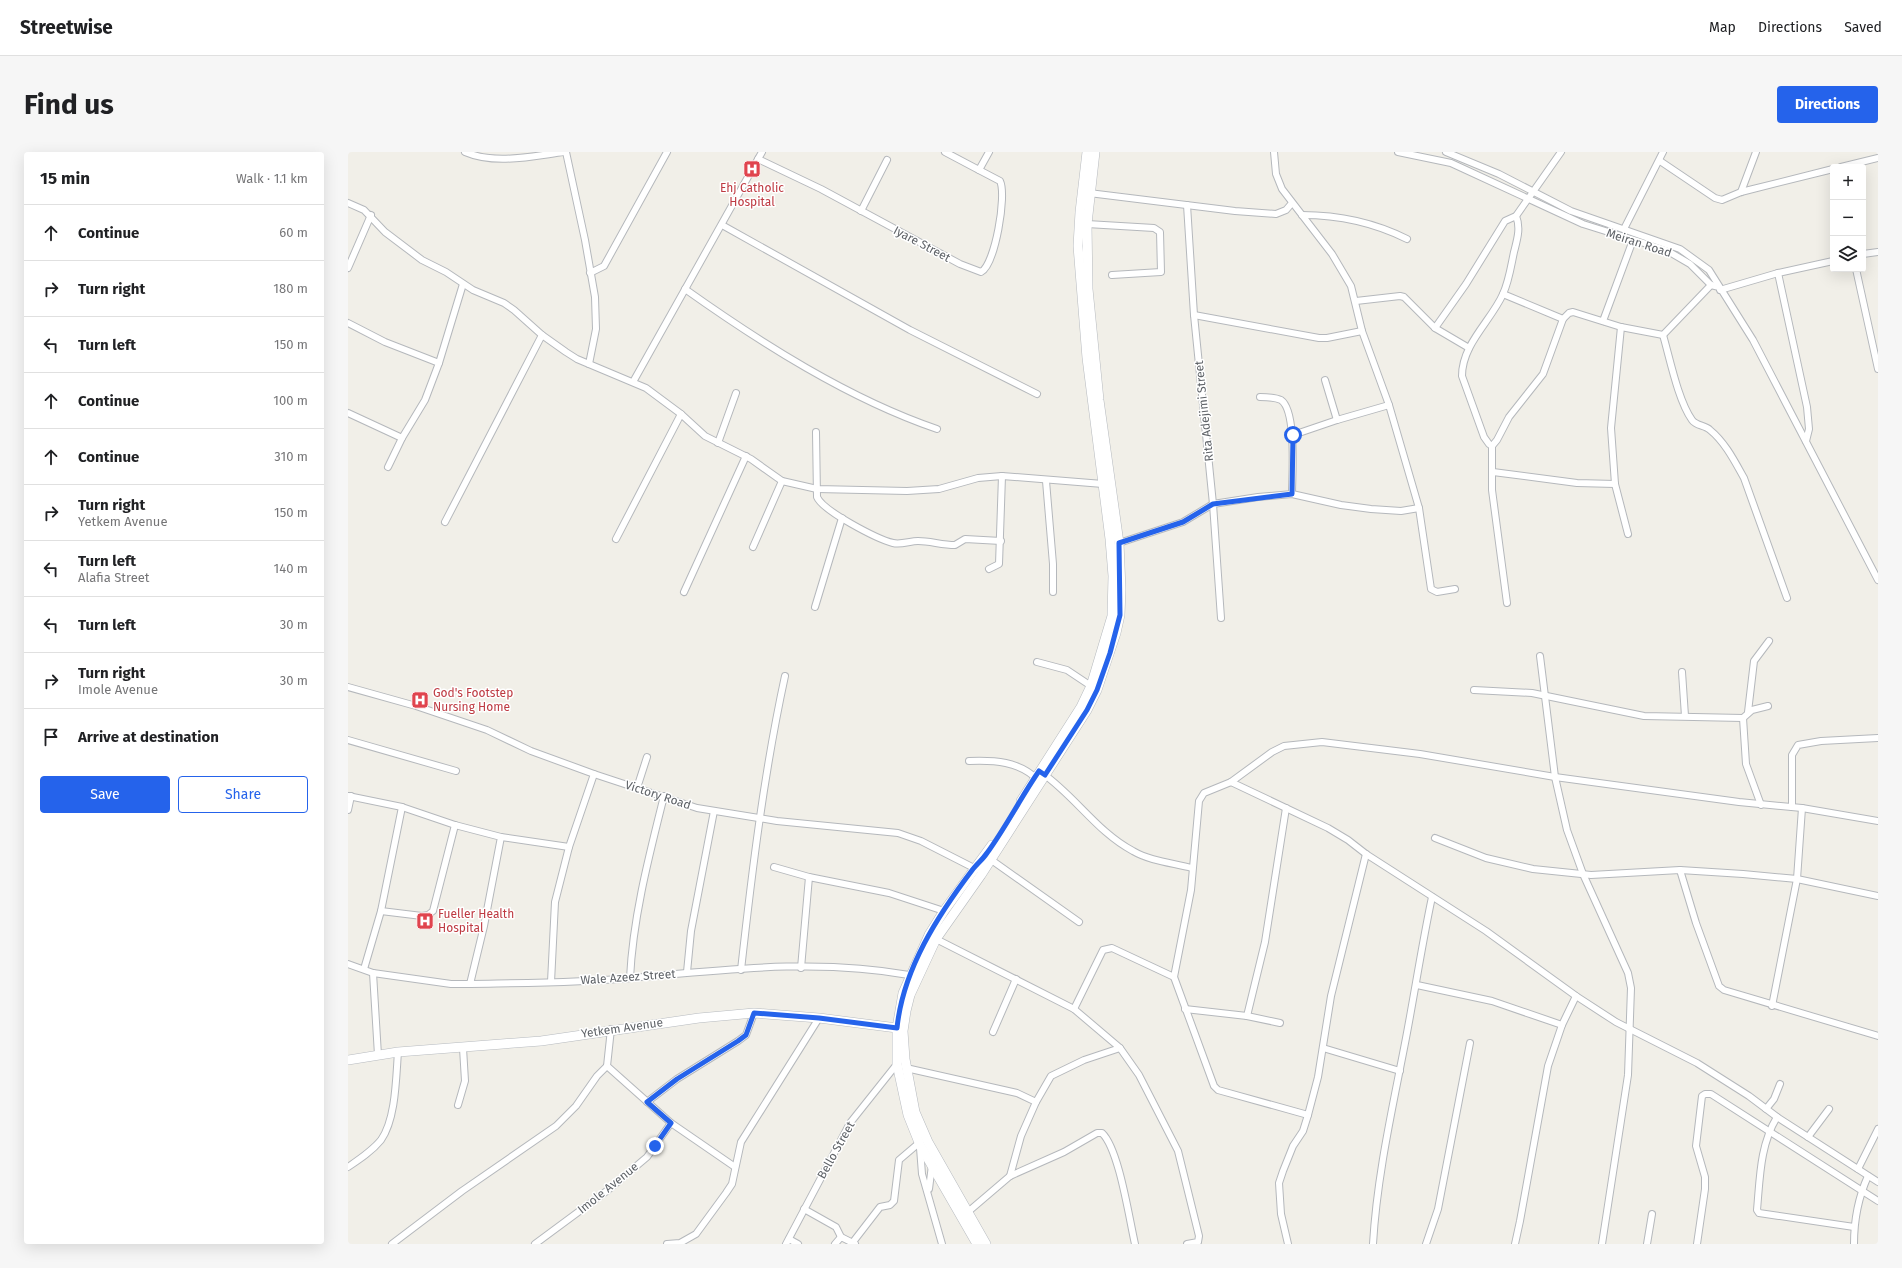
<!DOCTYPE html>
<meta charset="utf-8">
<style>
:root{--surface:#fff;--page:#f6f6f6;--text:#202124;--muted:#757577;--line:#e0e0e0;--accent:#2563eb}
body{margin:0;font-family:"Fira Sans",sans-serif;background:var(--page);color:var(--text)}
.controls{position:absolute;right:12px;top:12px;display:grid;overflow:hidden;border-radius:4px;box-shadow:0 4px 16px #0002}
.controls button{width:36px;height:36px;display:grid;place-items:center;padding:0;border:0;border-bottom:1px solid var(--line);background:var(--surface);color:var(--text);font:20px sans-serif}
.stop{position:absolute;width:12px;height:12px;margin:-9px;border:3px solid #2563eb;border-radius:50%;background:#fff}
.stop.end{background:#2563eb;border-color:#fff;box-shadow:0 1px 4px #0008}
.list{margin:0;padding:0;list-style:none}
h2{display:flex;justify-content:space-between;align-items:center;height:52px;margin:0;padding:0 16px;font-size:17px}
h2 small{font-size:13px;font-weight:400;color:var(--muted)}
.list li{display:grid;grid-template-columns:26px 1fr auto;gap:12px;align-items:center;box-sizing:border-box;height:56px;padding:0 16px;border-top:1px solid var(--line)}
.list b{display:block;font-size:15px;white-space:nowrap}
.list p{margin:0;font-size:13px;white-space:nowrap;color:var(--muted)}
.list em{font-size:13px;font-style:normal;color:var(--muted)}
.actions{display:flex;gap:8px;padding:12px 16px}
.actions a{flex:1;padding:9px 0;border:1px solid var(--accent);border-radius:4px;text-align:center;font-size:14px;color:var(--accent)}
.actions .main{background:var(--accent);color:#fff}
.icon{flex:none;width:22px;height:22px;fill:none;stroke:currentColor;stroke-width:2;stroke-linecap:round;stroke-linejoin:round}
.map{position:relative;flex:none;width:1530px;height:1092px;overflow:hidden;border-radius:4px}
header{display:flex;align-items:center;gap:24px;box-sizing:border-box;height:56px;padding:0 20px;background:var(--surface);border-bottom:1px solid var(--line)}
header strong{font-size:19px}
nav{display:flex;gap:22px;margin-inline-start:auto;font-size:14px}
.intro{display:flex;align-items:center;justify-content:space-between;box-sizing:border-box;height:96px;padding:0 24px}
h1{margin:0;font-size:28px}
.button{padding:10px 18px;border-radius:4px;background:var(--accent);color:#fff;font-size:14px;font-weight:700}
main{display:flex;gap:24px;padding:0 24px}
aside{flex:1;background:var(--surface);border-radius:4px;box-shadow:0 4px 16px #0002}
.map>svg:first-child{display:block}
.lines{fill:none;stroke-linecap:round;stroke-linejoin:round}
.street-casing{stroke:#b5b8bc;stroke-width:8}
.secondary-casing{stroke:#b6babf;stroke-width:10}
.street{stroke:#fff;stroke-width:6}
.secondary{stroke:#fff;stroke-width:9}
.route{stroke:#2563eb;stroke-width:5}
.labels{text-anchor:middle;stroke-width:3;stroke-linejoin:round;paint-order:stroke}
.health-label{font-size:12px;fill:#be3a42;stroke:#fff;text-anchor:start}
.street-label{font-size:12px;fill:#5f6368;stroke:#fff}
</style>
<header>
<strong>Streetwise</strong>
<nav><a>Map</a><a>Directions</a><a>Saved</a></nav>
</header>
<div class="intro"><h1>Find us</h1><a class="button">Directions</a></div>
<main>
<aside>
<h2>15 min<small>Walk · 1.1 km</small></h2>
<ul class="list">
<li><svg class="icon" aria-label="ahead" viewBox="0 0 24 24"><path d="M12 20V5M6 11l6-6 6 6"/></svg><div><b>Continue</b></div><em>60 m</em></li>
<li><svg class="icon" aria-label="right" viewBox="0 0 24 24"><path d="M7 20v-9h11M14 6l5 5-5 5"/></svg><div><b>Turn right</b></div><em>180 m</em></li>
<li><svg class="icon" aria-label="left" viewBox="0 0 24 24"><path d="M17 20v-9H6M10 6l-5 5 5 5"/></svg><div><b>Turn left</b></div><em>150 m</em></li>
<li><svg class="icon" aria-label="ahead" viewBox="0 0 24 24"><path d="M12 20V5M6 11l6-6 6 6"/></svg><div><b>Continue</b></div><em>100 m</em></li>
<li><svg class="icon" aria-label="ahead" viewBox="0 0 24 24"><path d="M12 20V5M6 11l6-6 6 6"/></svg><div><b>Continue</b></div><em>310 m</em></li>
<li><svg class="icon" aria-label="right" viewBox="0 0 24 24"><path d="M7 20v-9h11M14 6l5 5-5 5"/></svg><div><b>Turn right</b><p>Yetkem Avenue</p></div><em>150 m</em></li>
<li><svg class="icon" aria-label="left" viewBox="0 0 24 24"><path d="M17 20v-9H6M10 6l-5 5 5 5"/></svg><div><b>Turn left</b><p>Alafia Street</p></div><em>140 m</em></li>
<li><svg class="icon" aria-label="left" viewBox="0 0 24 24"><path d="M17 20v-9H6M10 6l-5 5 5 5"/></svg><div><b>Turn left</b></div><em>30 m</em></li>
<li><svg class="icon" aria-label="right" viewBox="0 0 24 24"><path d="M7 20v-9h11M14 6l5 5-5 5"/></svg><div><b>Turn right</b><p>Imole Avenue</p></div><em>30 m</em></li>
<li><svg class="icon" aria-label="arrive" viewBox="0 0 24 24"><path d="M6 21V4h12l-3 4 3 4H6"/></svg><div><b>Arrive at destination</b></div></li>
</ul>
<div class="actions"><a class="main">Save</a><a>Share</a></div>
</aside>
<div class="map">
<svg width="1530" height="1092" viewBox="0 0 1530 1092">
<rect width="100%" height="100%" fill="#f1efe8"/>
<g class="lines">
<defs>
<g id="street">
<path d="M117 0C147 13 185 4 216 0"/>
<polyline points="218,0 237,88 247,145 248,177 241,212"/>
<polyline points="597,0 631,18 641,0"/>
<polyline points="926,0 928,22 934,37 984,102 1003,134 1014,179 1041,253 1071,356 1083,437 1089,440 1107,437"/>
<polyline points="1050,0 1103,11 1235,72 1318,98 1342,112 1363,133 1371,135"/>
<polyline points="1098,0 1151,22 1223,59 1332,97 1361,118 1405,188 1530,428"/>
<path d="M410 7 473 37 612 112 633 120C647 113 659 43 652 29L631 18"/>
<polyline points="1312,9 1367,46 1374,48 1393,40 1485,17"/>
<polyline points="1493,15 1530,6"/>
<polyline points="1393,40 1408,0"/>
<polyline points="741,41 887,59 928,62 938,58 944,51"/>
<polyline points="0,51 16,58 37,80 74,108 98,120 125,138 156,151 166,158 194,183 218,200 229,207 298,236 333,262 357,284 403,307 434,329 469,337 559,339 591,337 630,326 654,324 755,332"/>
<polyline points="839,53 846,163 865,352 873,466"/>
<polyline points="513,59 539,8"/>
<path d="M954 63C990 63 1027 71 1059 87"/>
<polyline points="739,72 806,76 812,80 813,120 764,123"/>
<polyline points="374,73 562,178 689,242"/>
<polyline points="1276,77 1315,0"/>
<polyline points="1515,102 1530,100"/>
<polyline points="0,116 23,63"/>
<polyline points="1508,117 1530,217"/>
<polyline points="242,121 256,114 319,0"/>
<polyline points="1430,121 1459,255 1461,277 1458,289"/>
<path d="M337 137C413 191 501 247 589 277"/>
<polyline points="1372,138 1430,121 1485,109"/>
<polyline points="1155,142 1215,167 1221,161 1225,160 1273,175 1315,183"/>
<polyline points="1008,149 1052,144 1056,145 1087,176 1118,132 1157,69 1168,64 1213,0"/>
<polyline points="846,163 971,186 979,186 1014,179"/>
<polyline points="1255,169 1285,88"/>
<polyline points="0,171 37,190 91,211"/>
<polyline points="1273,175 1263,276 1267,332 1280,382"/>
<polyline points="1087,176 1121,196"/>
<path d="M1315 183C1322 207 1330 248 1344 268 1348 274 1357 273 1362 278 1377 290 1387 310 1396 326L1439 446"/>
<polyline points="1315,183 1363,133"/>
<polyline points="977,228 989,268"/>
<polyline points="285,230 414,0"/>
<path d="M912 245C919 245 927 245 933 248 949 259 944 324 944 342"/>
<polyline points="0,261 54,286"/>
<path d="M468 280 469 345C475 359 529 387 545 391 553 393 562 389 570 389 582 389 594 393 607 393L617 387 653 389"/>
<polyline points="945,283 989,268 1041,253"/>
<polyline points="370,291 388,241"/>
<path d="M1144 294 1141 292 1136 285 1114 224C1114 192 1143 169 1155 142 1161 129 1163 114 1166 100 1169 88 1173 76 1168 64"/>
<polyline points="40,315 54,286 77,248 91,211 115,132"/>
<polyline points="1145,320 1229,331 1267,332"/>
<polyline points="698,329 705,412 705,440"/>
<polyline points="97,370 194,183"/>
<polyline points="268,387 333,262"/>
<polyline points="771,391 835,370 865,352 910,345 944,342 993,353 1023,357 1053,359 1071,356"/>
<polyline points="405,395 434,329"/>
<polyline points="641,417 651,412 654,324"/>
<polyline points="336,440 398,304"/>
<polyline points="1159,451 1144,338 1144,294 1149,288 1161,265 1195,222 1215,167"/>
<polyline points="467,455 494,366"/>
<polyline points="1192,504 1207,625 1219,678 1235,722 1280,821 1283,836 1280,923 1254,1092"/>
<polyline points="689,510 719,518 743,534"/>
<polyline points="1334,520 1337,564"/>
<polyline points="0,535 68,554 139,578 183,599 246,622 349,656 429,669 550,681 573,689 626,716"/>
<polyline points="1126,538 1184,541 1296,564 1395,566 1404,558 1420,554"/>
<polyline points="1400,560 1406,509 1421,489"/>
<polyline points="1395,566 1398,612 1413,653"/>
<polyline points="0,588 108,619"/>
<path d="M621 609C646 608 671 609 690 628"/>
<path d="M694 621C727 644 749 680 785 699 802 709 825 711 844 716"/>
<polyline points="883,630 924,600 936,594 974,590 1072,602 1207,625 1391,650 1454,656 1530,669"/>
<polyline points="289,636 299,605"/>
<polyline points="0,644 54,655 107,673 153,685 136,774 122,832"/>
<polyline points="1444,655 1444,603 1450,593 1473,589 1530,586"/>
<polyline points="0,658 3,644"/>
<polyline points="153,685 221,695"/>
<polyline points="1087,686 1138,706 1185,717 1243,723 1332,718 1395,722 1449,727 1530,744"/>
<polyline points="642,707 731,770"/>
<polyline points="426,715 461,725"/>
<polyline points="1332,718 1348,771 1371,834 1376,838 1530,884"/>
<polyline points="33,759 74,764 80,763 85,759 107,673"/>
<polyline points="588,787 726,857 772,896 791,923 830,999 851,1084 850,1090 839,1092"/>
<path d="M0 812 25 821 103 832H122C176 831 230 831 283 826 375 818 470 806 561 823"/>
<polyline points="453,816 461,725 541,741 596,759"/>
<polyline points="16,817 33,759 54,655"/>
<path d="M393 818C404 719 416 621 437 524"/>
<polyline points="339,820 343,779 366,659"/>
<polyline points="25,821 30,903"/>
<path d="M282 826C285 765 301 704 316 644"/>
<polyline points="203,830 207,750 221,695 246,622"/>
<polyline points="1069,833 1144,849 1214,873"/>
<polyline points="1424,854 1449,727 1454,656"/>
<polyline points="726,857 755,798 764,796 826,825"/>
<polyline points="837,857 899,864 932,871"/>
<polyline points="899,864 917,790 938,656"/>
<polyline points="263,877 259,914 323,971 387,1015"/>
<polyline points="645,880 668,827"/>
<polyline points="975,896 1052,919"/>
<polyline points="558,916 669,941 688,950"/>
<polyline points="299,950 329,927 390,889 398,883 406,861"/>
<polyline points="110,953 117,929 115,896"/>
<polyline points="1418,957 1426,947 1432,932"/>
<polyline points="960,963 870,938 866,934 826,825 843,738 851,649 856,641 883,630 980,676 1000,688 1018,702 1138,779 1228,844 1268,870 1349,911 1401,944 1429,965 1530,1030"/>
<path d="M1429 965C1412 993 1412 1025 1409 1058L1411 1061 1506 1075"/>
<polyline points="1460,985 1481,957"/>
<polyline points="572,996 574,1022 594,1092"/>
<path d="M0 1015C12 1007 24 999 33 988 48 967 48 925 50 900"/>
<polyline points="1510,1017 1530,977"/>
<polyline points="662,1024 673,984 688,950 703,924 736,908 772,896"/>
<polyline points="581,1037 584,1013"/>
<polyline points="456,1057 488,1075 493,1085"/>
<path d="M621 1059 662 1024 716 1000 749 981H754C771 997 781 1066 787 1092"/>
<polyline points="441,1087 450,1092"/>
<polyline points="505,1090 532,1055 542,1053 546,1049 551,1008 571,991"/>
<polyline points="44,1092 114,1039 208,974 228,954 249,924 259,914"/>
<polyline points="187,1092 260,1038 299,1005 323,971"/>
<polyline points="319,1092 332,1091 348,1082 378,1041 384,1032 393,990 471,866"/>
<polyline points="438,1092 502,971 549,912"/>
<polyline points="487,1092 493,1085 507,1092"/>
<polyline points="940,1092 933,1062 931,1031 935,1019 945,994 955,979 960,963 970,925 983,844 1018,702"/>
<path d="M1025 1092C1029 1023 1045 954 1058 886 1067 839 1074 792 1084 745"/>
<polyline points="1078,1092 1090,1057 1122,891"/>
<polyline points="1167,1092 1172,1069 1200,914 1214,873 1228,844"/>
<polyline points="1299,1092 1304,1062"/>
<polyline points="1349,1092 1357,1037 1357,1025 1348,994 1354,944 1357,942 1363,942 1530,1049"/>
<path d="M1506 1092C1506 1068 1510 1046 1520 1024"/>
</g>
<g id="secondary">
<polyline points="673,649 733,555 743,534 764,464 765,424 762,387 739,206 730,94 732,60 739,0"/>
<polyline points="0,908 50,900 193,889 351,866 406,861 471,866 549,876"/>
<polyline points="629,1092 572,993 560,963 549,912 549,876 555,841 581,783 596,759 644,693"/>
<polyline points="638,1092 580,990 567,960 557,907 555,879 558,859 562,843 588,787 633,723 739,558 749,538 768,481 772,463 773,437 771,391 751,248 740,137 739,72 747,0"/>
</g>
</defs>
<use href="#street" class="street-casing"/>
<use href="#secondary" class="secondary-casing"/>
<use href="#street" class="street"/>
<use href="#secondary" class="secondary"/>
</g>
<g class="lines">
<path class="route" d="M307 994 323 971 299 950 329 927 390 889 398 883 406 861 471 866 549 876C555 817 590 763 625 717 630 711 635 707 639 701 658 675 673 645 691 619L697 623 739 558 749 538 762 501 772 463 771 391 835 370 865 352 944 342 945 283"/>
</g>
<defs>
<symbol id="hospital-square" viewBox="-11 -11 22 22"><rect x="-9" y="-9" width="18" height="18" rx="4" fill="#e0444e" stroke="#fff"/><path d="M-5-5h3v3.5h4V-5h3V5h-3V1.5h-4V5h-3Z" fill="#fff"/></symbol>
</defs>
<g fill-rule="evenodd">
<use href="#hospital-square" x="394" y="7" width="20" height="20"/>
<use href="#hospital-square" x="62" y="538" width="20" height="20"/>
<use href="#hospital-square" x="67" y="759" width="20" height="20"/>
</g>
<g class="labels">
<g class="health-label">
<text x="404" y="40" text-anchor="middle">Ehj Catholic<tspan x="404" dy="14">Hospital</tspan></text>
<text x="85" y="545">God's Footstep<tspan x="85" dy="14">Nursing Home</tspan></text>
<text x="90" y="766">Fueller Health<tspan x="90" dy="14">Hospital</tspan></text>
</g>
<g class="street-label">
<text transform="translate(1291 91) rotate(18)" y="4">Meiran Road</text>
<text transform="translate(574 92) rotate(28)" y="4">Iyare Street</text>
<text transform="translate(856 259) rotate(-96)" y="4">Rita Adejimi Street</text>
<text transform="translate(310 643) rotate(18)" y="4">Victory Road</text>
<text transform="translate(280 825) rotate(-4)" y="4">Wale Azeez Street</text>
<text transform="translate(274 876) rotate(-8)" y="4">Yetkem Avenue</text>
<text transform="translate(488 998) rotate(-61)" y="4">Bello Street</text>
<text transform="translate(260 1036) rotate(-39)" y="4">Imole Avenue</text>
</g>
</g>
</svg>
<div class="controls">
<button>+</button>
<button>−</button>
<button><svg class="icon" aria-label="layers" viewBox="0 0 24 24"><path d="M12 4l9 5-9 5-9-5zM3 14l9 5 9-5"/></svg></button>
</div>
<div class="stop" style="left:945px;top:283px"></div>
<div class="stop end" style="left:307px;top:994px"></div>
</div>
</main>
